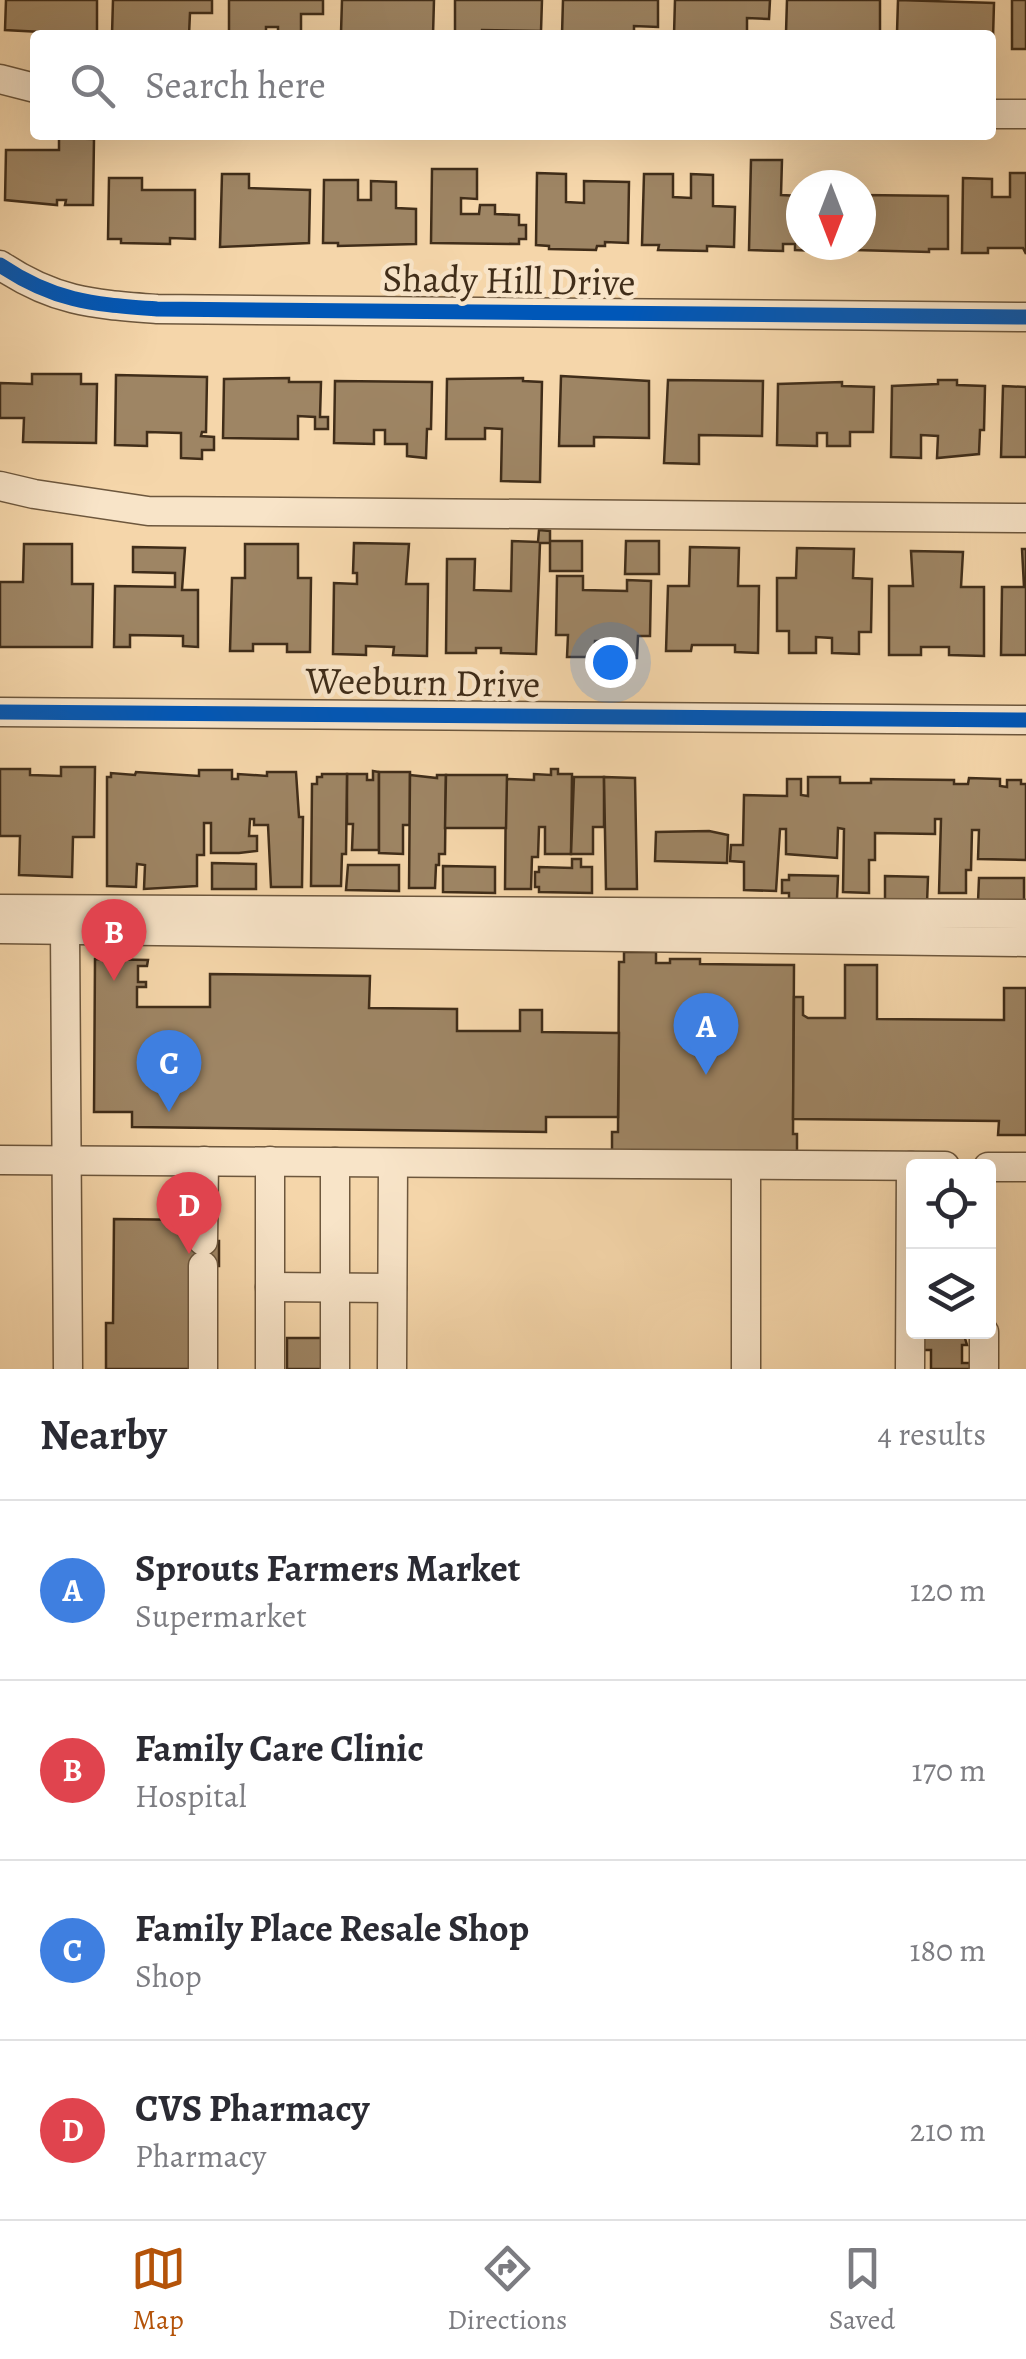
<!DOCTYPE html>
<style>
:root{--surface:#fff;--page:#f2f2f3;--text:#2b2b33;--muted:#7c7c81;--line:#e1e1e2;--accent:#b45309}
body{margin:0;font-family:Alegreya,serif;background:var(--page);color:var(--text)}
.controls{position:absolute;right:30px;bottom:30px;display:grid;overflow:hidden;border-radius:10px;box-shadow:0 10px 40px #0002}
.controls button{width:90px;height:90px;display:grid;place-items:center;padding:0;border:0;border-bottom:2px solid var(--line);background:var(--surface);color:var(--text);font:50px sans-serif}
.compass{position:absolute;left:786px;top:170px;width:90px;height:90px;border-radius:50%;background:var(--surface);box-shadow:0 10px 40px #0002;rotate:180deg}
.you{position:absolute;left:610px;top:662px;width:35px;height:35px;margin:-25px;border:8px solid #fff;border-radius:50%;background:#1a73e8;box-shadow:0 0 0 15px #1a73e833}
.badge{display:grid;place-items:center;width:65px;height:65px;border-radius:50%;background:var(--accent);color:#fff;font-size:32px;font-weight:700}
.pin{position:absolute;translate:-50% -82px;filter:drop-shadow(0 2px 5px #0008)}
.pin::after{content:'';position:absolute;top:52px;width:35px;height:30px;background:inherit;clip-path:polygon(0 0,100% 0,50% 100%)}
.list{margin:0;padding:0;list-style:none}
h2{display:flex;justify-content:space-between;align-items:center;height:130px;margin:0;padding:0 40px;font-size:42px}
h2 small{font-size:32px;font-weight:400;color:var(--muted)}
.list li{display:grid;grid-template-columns:65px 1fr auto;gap:30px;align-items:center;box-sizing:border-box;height:180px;padding:0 40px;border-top:2px solid var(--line)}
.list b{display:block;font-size:38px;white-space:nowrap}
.list p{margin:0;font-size:32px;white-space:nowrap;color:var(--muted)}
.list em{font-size:32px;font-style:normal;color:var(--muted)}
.icon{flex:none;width:55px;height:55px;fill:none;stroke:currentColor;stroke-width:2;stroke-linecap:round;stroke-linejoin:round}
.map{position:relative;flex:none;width:1026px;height:1369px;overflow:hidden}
.search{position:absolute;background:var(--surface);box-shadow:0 10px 40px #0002;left:30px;right:30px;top:30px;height:110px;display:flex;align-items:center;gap:25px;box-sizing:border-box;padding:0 35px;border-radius:10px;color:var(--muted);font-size:38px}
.sheet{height:850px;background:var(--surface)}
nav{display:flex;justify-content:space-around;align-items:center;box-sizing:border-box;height:140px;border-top:2px solid var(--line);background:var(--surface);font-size:28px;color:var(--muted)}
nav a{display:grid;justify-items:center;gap:5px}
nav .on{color:var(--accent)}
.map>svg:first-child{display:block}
.building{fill:#9e8564;stroke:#402d19;stroke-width:2.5}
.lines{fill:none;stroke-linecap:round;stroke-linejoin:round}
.minor-casing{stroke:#6d573d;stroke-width:31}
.minor{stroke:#f8e4c8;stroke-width:28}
.cycleway-casing{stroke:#f8e4c8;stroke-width:21}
.cycleway{stroke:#0057b8;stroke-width:15}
.labels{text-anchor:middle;stroke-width:9;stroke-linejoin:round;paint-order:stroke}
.street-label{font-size:38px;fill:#402d19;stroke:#f8e4c8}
</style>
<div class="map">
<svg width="1026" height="1369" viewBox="0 0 1026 1369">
<rect width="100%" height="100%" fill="#f5d6aa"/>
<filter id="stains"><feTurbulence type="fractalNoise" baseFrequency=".002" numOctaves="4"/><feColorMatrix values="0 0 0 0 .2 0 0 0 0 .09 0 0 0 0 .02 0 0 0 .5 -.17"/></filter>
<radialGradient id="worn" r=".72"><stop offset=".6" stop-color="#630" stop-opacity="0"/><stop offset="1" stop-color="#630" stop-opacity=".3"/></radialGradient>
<g class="building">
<polygon points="6,0 97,0 97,35 5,30"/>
<polygon points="113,0 212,0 212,13 190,13 189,35 112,35"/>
<polygon points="229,0 323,0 323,14 301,14 301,35 278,35 278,27 266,27 266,35 229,35"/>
<polygon points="342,0 434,0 433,35 341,33"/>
<polygon points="455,0 542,0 541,31 482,30 481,35 455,35"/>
<polygon points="563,0 658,0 658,27 634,26 634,35 562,35"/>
<polygon points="675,0 770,0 769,19 747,18 747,35 674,35"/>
<polygon points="787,0 880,0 880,35 786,33"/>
<polygon points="898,0 994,3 993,38 991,35 897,33"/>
<rect x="1012" y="0" width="14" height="49"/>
<polygon points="59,138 94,139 93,205 65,205 66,200 57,200 57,205 5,200 6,150 59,150"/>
<polygon points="751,160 782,160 781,195 801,196 801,245 819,245 818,251 795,250 795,244 783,244 783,251 749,250"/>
<polygon points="432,169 477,169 477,199 461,198 461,214 479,214 480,205 495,205 495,214 519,215 519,225 526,225 526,239 519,239 519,244 431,243"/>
<polygon points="537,173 566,174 566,202 584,203 584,181 629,182 628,243 605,242 605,246 597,246 596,250 549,249 549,246 536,245"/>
<polygon points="1010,173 1026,173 1026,254 1023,248 988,248 988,253 962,253 963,178 992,179 992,197 1010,197"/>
<polygon points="222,174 249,174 249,188 310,190 309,243 220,247"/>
<polygon points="644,174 673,174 673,197 691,198 691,174 713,175 713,206 735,207 734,247 707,246 707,251 658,250 659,245 642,245"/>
<polygon points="109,178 142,178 142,190 195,190 195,239 170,238 170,244 121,243 121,239 108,239"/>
<polygon points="324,180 358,180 358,200 371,200 371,181 396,182 396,208 416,209 416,244 338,246 338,243 323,243"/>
<polygon points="861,195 948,196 948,249 929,249 929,252 855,250 855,245 861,245"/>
<polygon points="32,374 81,374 81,384 97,384 96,443 23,442 24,418 0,418 0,383 32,384"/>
<polygon points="116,375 207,377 206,432 202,432 201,436 214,437 214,450 202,450 202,459 181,458 181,433 147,432 147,446 115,445"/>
<polygon points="561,376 649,381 649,438 594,437 594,446 559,446"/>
<polygon points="289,378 289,382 321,382 320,417 328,417 328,429 315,429 315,417 298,416 298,439 223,438 224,379"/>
<polygon points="523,378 523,381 542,382 540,482 501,481 502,429 485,428 485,439 446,439 447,379"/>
<polygon points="668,380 763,381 762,436 699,435 699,464 664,463"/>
<polygon points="938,380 957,380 957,385 985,386 984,430 980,430 979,454 937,458 938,436 921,435 921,458 891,457 892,386 938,384"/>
<polygon points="335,381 432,382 431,429 427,429 426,458 407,456 407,444 385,444 385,430 374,430 374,444 334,443"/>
<polygon points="842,382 842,386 874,387 873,432 850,432 850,446 827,446 827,433 817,433 817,446 777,445 778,384"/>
<polygon points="1003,386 1026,387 1026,457 1001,457"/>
<polygon points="539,530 550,531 550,541 582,541 582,571 550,571 550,543 540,543 536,654 501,653 501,648 476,648 476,653 446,653 447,559 475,559 474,590 511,591 512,541 538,542"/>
<polygon points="626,541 659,541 659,574 625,574"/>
<polygon points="354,543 409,544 406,584 428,584 427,656 393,655 394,647 366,646 366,655 333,654 334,583 357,584 357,573 353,573"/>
<polygon points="24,544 72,544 72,584 93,584 92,647 0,647 0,582 23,582"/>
<polygon points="245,544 298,544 298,578 311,578 310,652 287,652 287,644 253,644 253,651 230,651 232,578 245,578"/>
<polygon points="133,547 185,548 182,590 198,590 198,647 183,646 183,636 130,635 130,647 114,647 115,586 175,587 175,573 133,572"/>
<polygon points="690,547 739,548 738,586 759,586 758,653 735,652 735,645 692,645 691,651 666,651 668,586 689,586"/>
<polygon points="797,548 854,549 853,578 872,579 871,632 859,632 859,654 832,653 832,638 816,637 816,653 789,653 789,631 777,631 777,578 796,578"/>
<polygon points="1022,549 1026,549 1026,655 1001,655 1002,587 1024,587"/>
<polygon points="911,551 963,552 961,587 984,587 984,656 949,655 949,647 921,647 921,655 889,655 889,586 913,586"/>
<polygon points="557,576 583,576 583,590 627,591 627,580 651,581 650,636 638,636 637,658 611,658 611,641 595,641 594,657 567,657 568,635 556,635"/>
<polygon points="61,767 95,767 94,837 73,837 72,877 19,875 20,836 0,836 0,769 30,769 30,775 61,776"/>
<polygon points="551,769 558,769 558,774 572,774 571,854 545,854 545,827 539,827 538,857 532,857 531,889 505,889 506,779 534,780 534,774 551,775"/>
<polygon points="199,770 232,770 232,779 238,779 238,774 267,776 267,772 296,772 299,817 303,817 302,887 271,887 268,825 254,825 254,819 250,819 249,836 257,836 257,851 239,853 211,853 211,823 204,823 204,855 197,855 197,886 144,889 145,865 137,864 136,887 107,886 107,777 111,777 111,773 135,775 136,772 199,776"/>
<polygon points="373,771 379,772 379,850 352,850 353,824 347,824 347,774 367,774 367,780 373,780"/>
<polygon points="379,772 410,772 410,825 403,825 403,854 379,853"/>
<polygon points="322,774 347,774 346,854 342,854 341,886 311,886 312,784 317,784 317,777 322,777"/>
<polygon points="410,775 437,778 437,775 446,775 445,854 439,854 439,865 436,865 435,888 409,888"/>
<polygon points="446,775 507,775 506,828 445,828"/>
<polygon points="574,777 604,777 604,827 593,827 593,854 571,854"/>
<polygon points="604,777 635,778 637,889 606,889"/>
<polygon points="808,777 840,777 840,783 871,783 871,779 954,780 954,784 968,784 969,778 1000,779 1000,786 1007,787 1007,780 1021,780 1021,784 1026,784 1026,860 978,859 979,830 972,830 971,870 966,870 966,893 939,893 941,819 935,819 935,834 875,833 875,860 869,860 869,893 843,892 844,829 838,828 837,858 786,854 786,829 780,829 776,891 744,890 744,862 730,861 731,845 743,845 744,795 787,796 787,779 801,779 801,795 808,796"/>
<polygon points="709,831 728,835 727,863 655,861 656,832"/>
<polygon points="572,859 581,859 581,867 592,867 592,893 539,892 539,887 535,887 535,872 539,872 539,867 572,868"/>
<polygon points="212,863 256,864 256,889 212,889"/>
<polygon points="348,865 399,865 399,891 346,890"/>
<polygon points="443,866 495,867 495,893 443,892"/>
<polygon points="789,875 838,876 837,899 789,901 789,893 782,893 782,880 789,880"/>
<polygon points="885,876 928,877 927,903 885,902"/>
<polygon points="979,878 1024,878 1024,903 978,902"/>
<polygon points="624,952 656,952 656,963 670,963 670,959 700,959 700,964 794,965 793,1134 797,1134 797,1154 612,1152 612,1132 618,1132 619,962 624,962"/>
<polygon points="95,959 148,960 147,966 138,966 138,982 146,982 146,987 137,987 137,1007 210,1007 210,974 370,976 369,1008 457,1009 457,1031 520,1031 520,1010 542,1010 542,1032 619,1033 618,1117 546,1117 546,1132 132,1127 132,1112 94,1112"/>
<polygon points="845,965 877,965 877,1019 1004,1020 1004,988 1026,988 1026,1135 998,1135 999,1121 793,1119 794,997 803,997 803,1015 808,1018 845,1018"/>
<polygon points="114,1219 199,1220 199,1241 219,1241 219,1266 198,1266 197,1369 106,1369 106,1323 113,1323"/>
<polygon points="920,1332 963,1332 967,1345 962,1345 962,1363 970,1363 970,1369 931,1369 931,1350 921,1350"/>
<rect x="287" y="1338" width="39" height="31"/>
</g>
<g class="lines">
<defs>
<g id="minor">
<polyline points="0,79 35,88"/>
<polyline points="991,114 1026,114"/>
<path d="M0 265C55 302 93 304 157 309L1026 317"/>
<polyline points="0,486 34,494 148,511 1026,518"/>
<polyline points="0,712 1026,720"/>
<polyline points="0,909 1026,914"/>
<polyline points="0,929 1026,942"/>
<polyline points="65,930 68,1369"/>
<polyline points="0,1160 945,1166"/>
<polyline points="270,1161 270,1369"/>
<polyline points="335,1162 335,1369"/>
<polyline points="988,1167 1026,1167"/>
<polyline points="203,1241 204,1161"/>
<polyline points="270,1287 392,1288"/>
<polyline points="203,1369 203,1266"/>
<polyline points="392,1369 393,1163"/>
<polyline points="746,1369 746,1165"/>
<polyline points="910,1369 911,1166"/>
<polyline points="984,1369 984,1332"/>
</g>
</defs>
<use href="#minor" class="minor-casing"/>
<use href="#minor" class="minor"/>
<defs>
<g id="cycleway">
<path d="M0 265C55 302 93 304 157 309L1026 317"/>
<polyline points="0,712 1026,720"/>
</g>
</defs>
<use href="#cycleway" class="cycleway-casing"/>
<use href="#cycleway" class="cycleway"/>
</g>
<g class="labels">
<g class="street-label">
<text transform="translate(509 280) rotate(1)" y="13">Shady Hill Drive</text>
<text transform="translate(423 682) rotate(1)" y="13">Weeburn Drive</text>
</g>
</g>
<rect width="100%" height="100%" filter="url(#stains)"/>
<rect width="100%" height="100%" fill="url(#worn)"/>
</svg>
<div class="controls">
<button><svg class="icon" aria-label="locate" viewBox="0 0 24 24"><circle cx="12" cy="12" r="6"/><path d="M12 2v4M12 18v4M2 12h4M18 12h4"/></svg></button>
<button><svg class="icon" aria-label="layers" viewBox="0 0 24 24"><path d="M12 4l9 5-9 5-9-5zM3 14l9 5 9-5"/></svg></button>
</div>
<svg class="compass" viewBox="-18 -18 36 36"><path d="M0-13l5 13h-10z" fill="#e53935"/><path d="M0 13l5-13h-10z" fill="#7c7c81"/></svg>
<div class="you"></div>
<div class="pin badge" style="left:706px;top:1075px;background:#3f7fe0">A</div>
<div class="pin badge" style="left:114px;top:981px;background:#e0444e">B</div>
<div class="pin badge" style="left:169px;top:1112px;background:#3f7fe0">C</div>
<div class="pin badge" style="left:189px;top:1254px;background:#e0444e">D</div>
<div class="search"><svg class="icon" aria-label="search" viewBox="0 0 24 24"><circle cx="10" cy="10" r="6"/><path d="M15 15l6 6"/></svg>Search here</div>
</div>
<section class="sheet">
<h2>Nearby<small>4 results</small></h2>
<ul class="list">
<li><span class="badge" style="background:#3f7fe0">A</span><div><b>Sprouts Farmers Market</b><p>Supermarket</p></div><em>120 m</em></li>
<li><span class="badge" style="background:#e0444e">B</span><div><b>Family Care Clinic</b><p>Hospital</p></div><em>170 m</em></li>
<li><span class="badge" style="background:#3f7fe0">C</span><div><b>Family Place Resale Shop</b><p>Shop</p></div><em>180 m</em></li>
<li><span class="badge" style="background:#e0444e">D</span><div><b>CVS Pharmacy</b><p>Pharmacy</p></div><em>210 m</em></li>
</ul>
</section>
<nav>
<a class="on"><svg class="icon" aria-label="map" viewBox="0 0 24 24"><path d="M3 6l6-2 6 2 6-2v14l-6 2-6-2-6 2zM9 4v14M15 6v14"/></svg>Map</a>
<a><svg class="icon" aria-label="directions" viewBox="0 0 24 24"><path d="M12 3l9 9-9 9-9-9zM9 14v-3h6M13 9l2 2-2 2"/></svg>Directions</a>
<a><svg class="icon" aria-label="saved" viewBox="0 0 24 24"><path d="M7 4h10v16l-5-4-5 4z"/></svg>Saved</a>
</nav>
